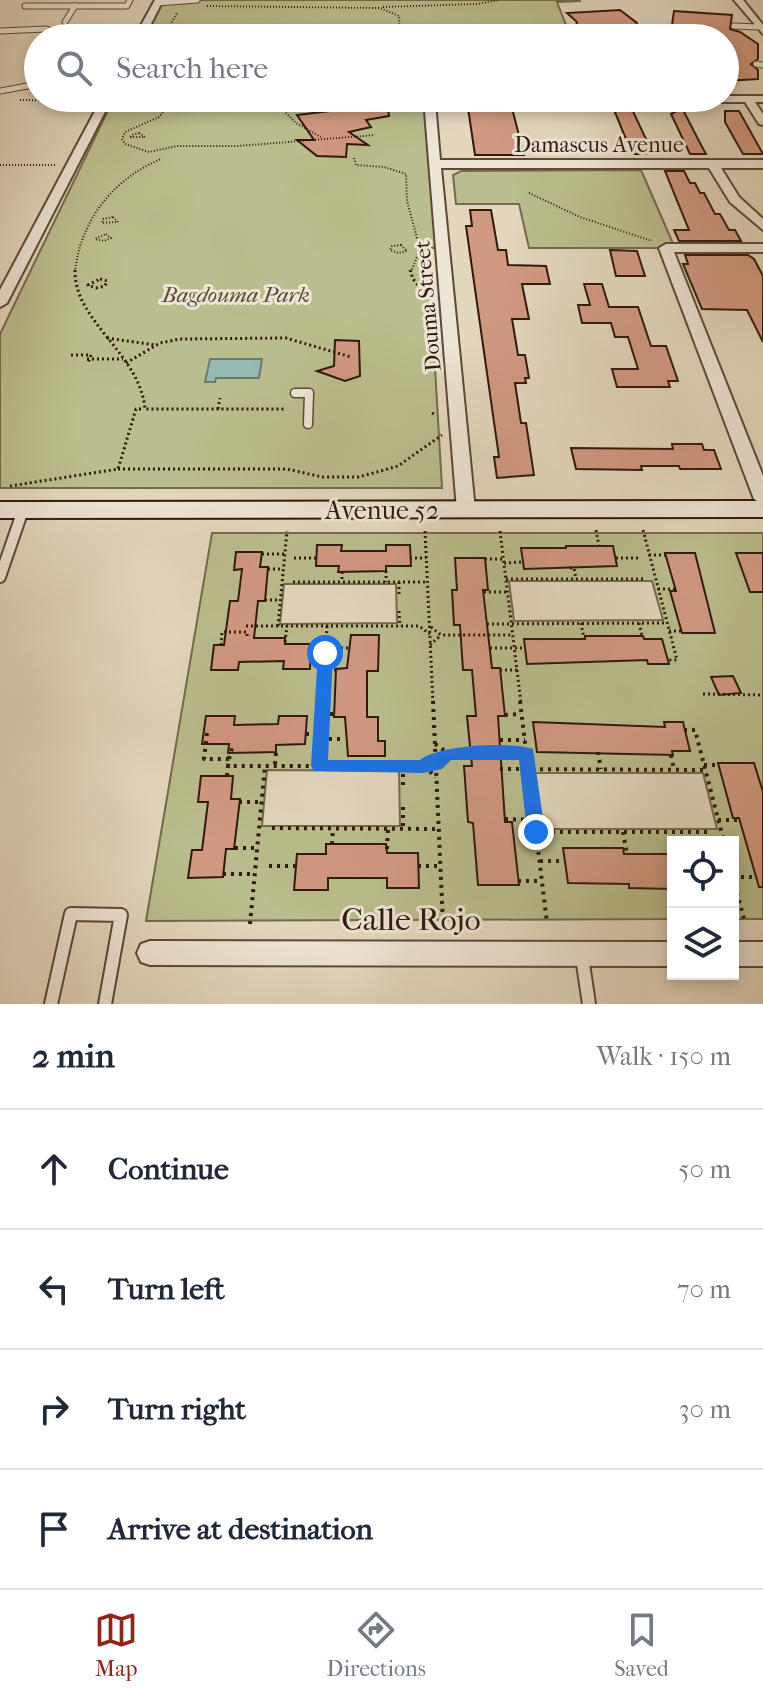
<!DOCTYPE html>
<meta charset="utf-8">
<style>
:root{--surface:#fff;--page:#f6f6f7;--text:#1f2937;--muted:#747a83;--line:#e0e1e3;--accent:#8f2418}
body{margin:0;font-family:"IM FELL French Canon",serif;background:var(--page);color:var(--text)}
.controls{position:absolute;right:24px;bottom:24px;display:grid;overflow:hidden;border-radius:0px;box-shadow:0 4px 12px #0003}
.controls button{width:72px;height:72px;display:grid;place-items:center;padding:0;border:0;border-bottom:2px solid var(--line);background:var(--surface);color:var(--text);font:40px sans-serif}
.stop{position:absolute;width:24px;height:24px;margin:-18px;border:6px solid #1a73e8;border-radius:50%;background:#fff}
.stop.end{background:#1a73e8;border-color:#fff;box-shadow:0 2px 8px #0008}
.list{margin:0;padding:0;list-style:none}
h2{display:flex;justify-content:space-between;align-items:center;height:104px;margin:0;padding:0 32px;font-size:34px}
h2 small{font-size:26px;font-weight:400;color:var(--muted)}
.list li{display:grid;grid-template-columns:52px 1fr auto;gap:24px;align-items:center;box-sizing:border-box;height:120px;padding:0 32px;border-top:2px solid var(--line)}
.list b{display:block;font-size:30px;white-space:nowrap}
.list em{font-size:26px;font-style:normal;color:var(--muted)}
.icon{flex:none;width:44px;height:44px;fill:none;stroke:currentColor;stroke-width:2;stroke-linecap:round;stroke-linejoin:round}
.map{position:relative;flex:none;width:763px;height:1004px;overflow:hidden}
.search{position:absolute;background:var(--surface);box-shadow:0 4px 12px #0003;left:24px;right:24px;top:24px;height:88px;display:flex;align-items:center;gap:20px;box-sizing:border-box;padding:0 28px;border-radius:44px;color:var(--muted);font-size:30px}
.sheet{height:584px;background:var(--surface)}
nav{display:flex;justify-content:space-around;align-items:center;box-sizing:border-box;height:112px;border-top:2px solid var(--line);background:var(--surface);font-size:22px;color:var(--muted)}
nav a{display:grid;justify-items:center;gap:4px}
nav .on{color:var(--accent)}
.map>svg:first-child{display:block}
.green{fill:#babd8d;stroke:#756a4c;stroke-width:2;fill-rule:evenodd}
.water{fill:#95bab1;stroke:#6d796f;stroke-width:2}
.building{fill:#d29982;stroke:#30180c;stroke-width:2}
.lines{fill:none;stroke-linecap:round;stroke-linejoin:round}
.service-far3-casing{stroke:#5d4838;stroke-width:7}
.service-far2-casing{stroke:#5d4838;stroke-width:11}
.service-far1-casing{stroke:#5d4838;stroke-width:14}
.service-casing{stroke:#5d4838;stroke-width:16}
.minor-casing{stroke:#5d4838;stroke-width:4}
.secondary-casing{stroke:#30180c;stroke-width:4}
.path-far2{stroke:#30180c;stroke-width:2;stroke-dasharray:1 2;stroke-linecap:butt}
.path-far1{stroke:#30180c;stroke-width:3;stroke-dasharray:2 3;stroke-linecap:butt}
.path{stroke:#30180c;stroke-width:4;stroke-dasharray:3 5;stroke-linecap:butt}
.service-far3{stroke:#ede5d5;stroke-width:5}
.service-far2{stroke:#ede5d5;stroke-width:8}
.service-far1{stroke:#ede5d5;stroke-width:10}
.service{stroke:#ede5d5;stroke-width:12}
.minor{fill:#ede5d5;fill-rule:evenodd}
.secondary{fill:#ede5d5;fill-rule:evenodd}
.route{fill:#1a73e8}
.labels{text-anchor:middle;stroke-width:6;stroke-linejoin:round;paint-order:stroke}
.far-street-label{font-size:22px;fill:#30180c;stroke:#ede5d5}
.far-park-label{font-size:22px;font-style:italic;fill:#594a33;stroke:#ede5d5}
.street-label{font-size:26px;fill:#30180c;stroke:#ede5d5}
.near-street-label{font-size:32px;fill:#30180c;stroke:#ede5d5}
</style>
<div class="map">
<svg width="763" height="1004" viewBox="0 0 763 1004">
<rect width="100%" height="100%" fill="#e3d7be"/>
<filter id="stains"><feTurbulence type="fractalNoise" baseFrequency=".0025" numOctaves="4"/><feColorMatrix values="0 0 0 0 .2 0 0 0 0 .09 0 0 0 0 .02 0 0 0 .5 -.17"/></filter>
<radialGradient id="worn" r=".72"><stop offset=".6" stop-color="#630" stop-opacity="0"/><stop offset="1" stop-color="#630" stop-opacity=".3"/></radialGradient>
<g class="green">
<polygon points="173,0 580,0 580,1 557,2 571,38 143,38 161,2"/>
<polygon points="114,98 433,98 446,248 428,248 442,488 0,488 0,334"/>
<polygon points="641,170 675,248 529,248 519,204 456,204 453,175 461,171"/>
<path d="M212 533H763V919H733V842H673V919L146 921ZM509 581H652L663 620 514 621ZM284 584H396L397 623 280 624ZM267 770 399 771 400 826H262ZM703 773 717 829H540L533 773Z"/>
</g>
<polygon class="water" points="210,359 262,359 259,378 216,378 215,382 205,382"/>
<g class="building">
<polygon points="620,10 637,23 634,36 574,32 577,22 567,13"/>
<polygon points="674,11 732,15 730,29 740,32 758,44 758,59 751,64 758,70 758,79 725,81 725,38 688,38 672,25"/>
<polygon points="387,104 389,116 366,120 371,127 349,132 368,145 347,144 346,157 317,156 297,140 314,140 297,115"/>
<polygon points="612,105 630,105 653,154 632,154"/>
<polygon points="468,108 512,108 524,155 475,155"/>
<polygon points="682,108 700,143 706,154 690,154 671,114"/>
<polygon points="725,111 739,111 763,154 743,154 725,122"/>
<polygon points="665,171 684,171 690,183 695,183 700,193 704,193 715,214 720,214 729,230 735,230 741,241 679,241 674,230 689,230"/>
<polygon points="470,210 491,210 498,250 506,250 508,265 546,266 550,284 522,284 529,319 512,319 518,355 525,355 529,378 525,378 526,383 515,383 521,423 526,423 534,475 497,478 494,457 499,457 466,226 472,226"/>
<polygon points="610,250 637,251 645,276 616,276"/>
<polygon points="685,255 748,255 754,259 763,276 763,342 747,310 702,309 683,264 688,264"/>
<polygon points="584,284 602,284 609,307 638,307 651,346 666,346 678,381 668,381 670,387 617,387 612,369 638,369 628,337 615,337 611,323 582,323 578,305 590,305"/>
<polygon points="335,340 359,341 360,376 345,381 317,371 334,366"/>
<polygon points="672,444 702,444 704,450 714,450 721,469 680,469 679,466 641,466 642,470 576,469 571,448 673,449"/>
<polygon points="317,545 342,545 341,551 386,551 386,545 410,545 411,566 386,566 386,571 338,572 339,566 316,566"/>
<polygon points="566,546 613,546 617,566 524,569 521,548 566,548"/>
<polygon points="236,552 262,552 260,567 268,567 265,601 258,601 254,638 285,638 285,644 311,644 310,669 283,669 284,661 239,662 238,670 211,670 214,645 224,645 230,601 238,601 242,569 234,570"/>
<polygon points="665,553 695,553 715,633 682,633 670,591 676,591"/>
<polygon points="736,553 763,553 763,592 750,592"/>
<polygon points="455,558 485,558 488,590 483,590 492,668 500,668 505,716 498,716 505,822 512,822 519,885 478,885 473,823 468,822 464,766 472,766 467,716 476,716 472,670 463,670 460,625 454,625 452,590 457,590"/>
<polygon points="351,635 379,635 378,671 367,671 367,717 378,717 378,741 385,741 385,756 348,756 345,717 334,717 336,669 347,668"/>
<polygon points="585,636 643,636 644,639 662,639 669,664 648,664 647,660 527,664 524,639 585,639"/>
<polygon points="733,676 741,693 719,695 711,677"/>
<polygon points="206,716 235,716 234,725 278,724 279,716 307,716 305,744 276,745 276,752 228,753 229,744 202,744"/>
<polygon points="533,722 665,727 664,722 683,722 690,751 672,751 673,755 537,752"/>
<polygon points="718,763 754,763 763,792 763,887 759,887 739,818 733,818"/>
<polygon points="201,776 233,776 231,799 240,799 234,849 226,849 223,877 188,878 192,850 202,850 208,802 198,802"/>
<polygon points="326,844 386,844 387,853 418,853 419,888 387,888 387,878 328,878 328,890 294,890 297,854 326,854"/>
<polygon points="563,848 623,848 624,854 673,854 673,889 629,888 629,884 568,883"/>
</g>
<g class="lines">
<defs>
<g id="service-far3">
<polyline points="157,3 197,0"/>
<polyline points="25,6 127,6 130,0"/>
<polyline points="65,22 75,6"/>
<polyline points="734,26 759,27"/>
<polyline points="0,31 46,29 71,38"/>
<polyline points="756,64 763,65"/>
<polyline points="0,91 38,84"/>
</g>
<polyline id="service-far2" points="295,393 309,393 308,424"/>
<polyline id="service-far1" points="0,577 23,510"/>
<g id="service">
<polyline points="582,957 589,1004"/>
<polyline points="51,1004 71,914 121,915 105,1004"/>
</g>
<g id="minor">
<polygon points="155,0 163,0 144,38 134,38"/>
<polygon points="734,0 743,0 763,25 763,34"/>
<polygon points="725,96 763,96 763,102 755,102 763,114 763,125 759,124 745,102 435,102 440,160 763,160 763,168 721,168 739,197 763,219 763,230 730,202 709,168 441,168 475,510 466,516 460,514 457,510 424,99"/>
<polygon points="102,98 112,98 7,303 0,307 0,290"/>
<polygon points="763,244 763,252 674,252 763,476 763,505 754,499 659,248 666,244"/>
<polygon points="150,941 673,942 673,966 150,965 141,962 137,953 141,944"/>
<rect x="733" y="942" width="30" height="24"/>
</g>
<polygon id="secondary" points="763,501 763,517 0,518 0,502"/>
</defs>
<use href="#service-far3" class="service-far3-casing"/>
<use href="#service-far2" class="service-far2-casing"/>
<use href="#service-far1" class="service-far1-casing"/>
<use href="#service" class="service-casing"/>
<use href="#minor" class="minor-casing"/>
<use href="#secondary" class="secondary-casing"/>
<g class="path-far2">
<polyline points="207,6 380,8 399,16 400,38"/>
<polyline points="383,7 477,4 499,0"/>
<polyline points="163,38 177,13"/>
<polyline points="174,98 159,117 125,132 122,139 125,144 149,152 177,146 238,146 375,135"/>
<polyline points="271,98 296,123 321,137"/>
<polyline points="275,98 336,105 371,98"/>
<polyline points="333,98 338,101 344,98"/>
<polyline points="20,100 92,101"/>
<polyline points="370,100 379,104 404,104"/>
<polyline points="128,102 168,104"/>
<polygon points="139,133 145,137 131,137 132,135"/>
<polyline points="354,158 356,165 384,167 406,174 407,201 420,249 411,272"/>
<polyline points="0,165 56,165"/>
<polyline points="529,193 580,217 652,241"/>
<polygon points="113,217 118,222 102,223 103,219"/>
<polygon points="106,234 111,238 104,241 95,239"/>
<polygon points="401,245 407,251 398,253 390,250 392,246"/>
<path d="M75 272C80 221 113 179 161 159"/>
</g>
<g class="path-far1">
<path d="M75 270C74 322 140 353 145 409H286"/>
<polyline points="410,270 413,279 429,298"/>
<polygon points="100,279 107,281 105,286 96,288 88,285"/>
<polyline points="107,338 155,345"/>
<polyline points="71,355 91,355 88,363"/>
<polyline points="87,359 123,359"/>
<polyline points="126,363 160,343 180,339 286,338 351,357"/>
<polyline points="218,409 220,398"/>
<polyline points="432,413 436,415"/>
<polyline points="118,469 287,469 322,477 359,477 398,466 442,435"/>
<polyline points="10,486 118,469 136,409 144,409"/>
<polyline points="596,530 599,546"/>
<polyline points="643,530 677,660 668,660"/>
<polyline points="425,531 433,703"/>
<polyline points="500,531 521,703"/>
<polyline points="262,554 284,554"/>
<polyline points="649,555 666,555"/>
<polyline points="294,558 316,558"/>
<polyline points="410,558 426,558"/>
<polyline points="616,558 640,558"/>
<polyline points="485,559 503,559"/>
<polyline points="504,563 523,562"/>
<polyline points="570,568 574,568 576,579"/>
<polyline points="268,569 283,569"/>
<polyline points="386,571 386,582"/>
<polyline points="342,572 342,582"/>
<polyline points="506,579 646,579"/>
<polyline points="293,582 427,582"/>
<polyline points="399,582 399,596"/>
<polyline points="658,589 675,589"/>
<polyline points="484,592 507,592"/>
<polyline points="265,600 280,600"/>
<polyline points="399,611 400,626"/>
<polyline points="581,623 584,639"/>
<polyline points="639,623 642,636"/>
<polyline points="487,624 666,623"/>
<polyline points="246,626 419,626 430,634"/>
<polyline points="278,626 287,531"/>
<polyline points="431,627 441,635 512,635"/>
<polyline points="669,631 682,631"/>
<polyline points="285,642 287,626"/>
<polyline points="221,645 222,632 247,632 247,638"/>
<polyline points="430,645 441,635"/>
<polyline points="326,648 348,648"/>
<polyline points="490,648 525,648"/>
<polyline points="311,653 325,653"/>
<polyline points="324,670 336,670"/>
<polyline points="500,670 517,670"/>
<polyline points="703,694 763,695"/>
<polyline points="323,703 327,626"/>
</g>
<g class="path">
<polyline points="433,701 443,924"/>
<polyline points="520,701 547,923"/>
<polyline points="322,714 335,714"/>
<polyline points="505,715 521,714"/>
<polyline points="684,730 695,730 724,842"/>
<polyline points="207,733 204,759 229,759 228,766 424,766 435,756"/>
<polyline points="306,734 321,734"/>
<polyline points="321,739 345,739"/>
<polyline points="500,740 525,740"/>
<polyline points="435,744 448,753 527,753"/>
<polyline points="598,752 601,769"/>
<polyline points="671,755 674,770"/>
<polyline points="229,759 233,745"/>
<polyline points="275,764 276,752"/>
<polyline points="436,764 448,753"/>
<polyline points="704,765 719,765"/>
<polyline points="320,766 323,701"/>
<polyline points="403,766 403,786"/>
<polyline points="424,766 436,777"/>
<polyline points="500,769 705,770"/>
<polyline points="227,776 228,766"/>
<polyline points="239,802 260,802"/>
<polyline points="403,807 403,828"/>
<polyline points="505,819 533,820"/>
<polyline points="718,820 740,820"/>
<polyline points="272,828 439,829"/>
<polyline points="536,832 708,832"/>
<polyline points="623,832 627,854"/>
<polyline points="332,844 333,828"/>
<polyline points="235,848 257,848"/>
<polyline points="387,849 388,828"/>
<polyline points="540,861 565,861"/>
<polyline points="269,866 296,866"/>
<polyline points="418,866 439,866"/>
<polyline points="223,874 255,874"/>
<polyline points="733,877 745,923"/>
<polyline points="733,877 756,877"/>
<polyline points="518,881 542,881"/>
<polyline points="250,924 265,766"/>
</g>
<use href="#service-far3" class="service-far3"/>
<use href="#service-far2" class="service-far2"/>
<use href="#service-far1" class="service-far1"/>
<use href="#service" class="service"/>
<use href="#minor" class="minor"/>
<use href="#secondary" class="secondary"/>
</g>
<path class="route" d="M325 648 333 653 328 760H420C438 745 508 741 533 749L545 832 542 838 536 840 527 832 519 760H451L442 769 424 773 314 771 311 766 318 653Z"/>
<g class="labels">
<g class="far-street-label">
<text x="599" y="152">Damascus Avenue</text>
<text transform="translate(427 306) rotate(-95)" y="8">Douma Street</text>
</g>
<g class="far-park-label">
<text x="236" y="302">Bagdouma Park</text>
</g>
<g class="street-label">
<text x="382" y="519">Avenue 52</text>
</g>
<g class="near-street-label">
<text x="411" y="930">Calle Rojo</text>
</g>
</g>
<rect width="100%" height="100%" filter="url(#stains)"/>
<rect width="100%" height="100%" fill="url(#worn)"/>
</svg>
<div class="controls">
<button><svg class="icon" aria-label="locate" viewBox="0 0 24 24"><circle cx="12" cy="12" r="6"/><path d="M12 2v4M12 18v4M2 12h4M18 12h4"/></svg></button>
<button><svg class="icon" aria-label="layers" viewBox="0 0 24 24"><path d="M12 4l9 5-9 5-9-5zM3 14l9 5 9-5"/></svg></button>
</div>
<div class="stop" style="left:325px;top:653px"></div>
<div class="stop end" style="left:536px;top:832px"></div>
<div class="search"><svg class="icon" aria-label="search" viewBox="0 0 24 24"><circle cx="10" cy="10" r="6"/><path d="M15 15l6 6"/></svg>Search here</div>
</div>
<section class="sheet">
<h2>2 min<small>Walk · 150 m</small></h2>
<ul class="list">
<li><svg class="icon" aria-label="ahead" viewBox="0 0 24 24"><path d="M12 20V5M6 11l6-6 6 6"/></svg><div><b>Continue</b></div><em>50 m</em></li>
<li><svg class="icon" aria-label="left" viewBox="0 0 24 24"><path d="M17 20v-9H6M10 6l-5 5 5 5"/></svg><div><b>Turn left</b></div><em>70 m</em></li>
<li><svg class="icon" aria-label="right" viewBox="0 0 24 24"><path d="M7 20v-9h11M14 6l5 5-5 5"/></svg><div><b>Turn right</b></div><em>30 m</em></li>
<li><svg class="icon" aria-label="arrive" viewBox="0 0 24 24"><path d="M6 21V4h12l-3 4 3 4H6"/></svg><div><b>Arrive at destination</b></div></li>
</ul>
</section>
<nav>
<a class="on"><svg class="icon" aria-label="map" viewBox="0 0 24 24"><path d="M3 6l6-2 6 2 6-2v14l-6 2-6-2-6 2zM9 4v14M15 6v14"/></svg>Map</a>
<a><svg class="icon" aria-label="directions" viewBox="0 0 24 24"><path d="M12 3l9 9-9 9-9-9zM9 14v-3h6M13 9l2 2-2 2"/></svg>Directions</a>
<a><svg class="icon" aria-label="saved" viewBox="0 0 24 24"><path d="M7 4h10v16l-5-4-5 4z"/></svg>Saved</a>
</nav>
